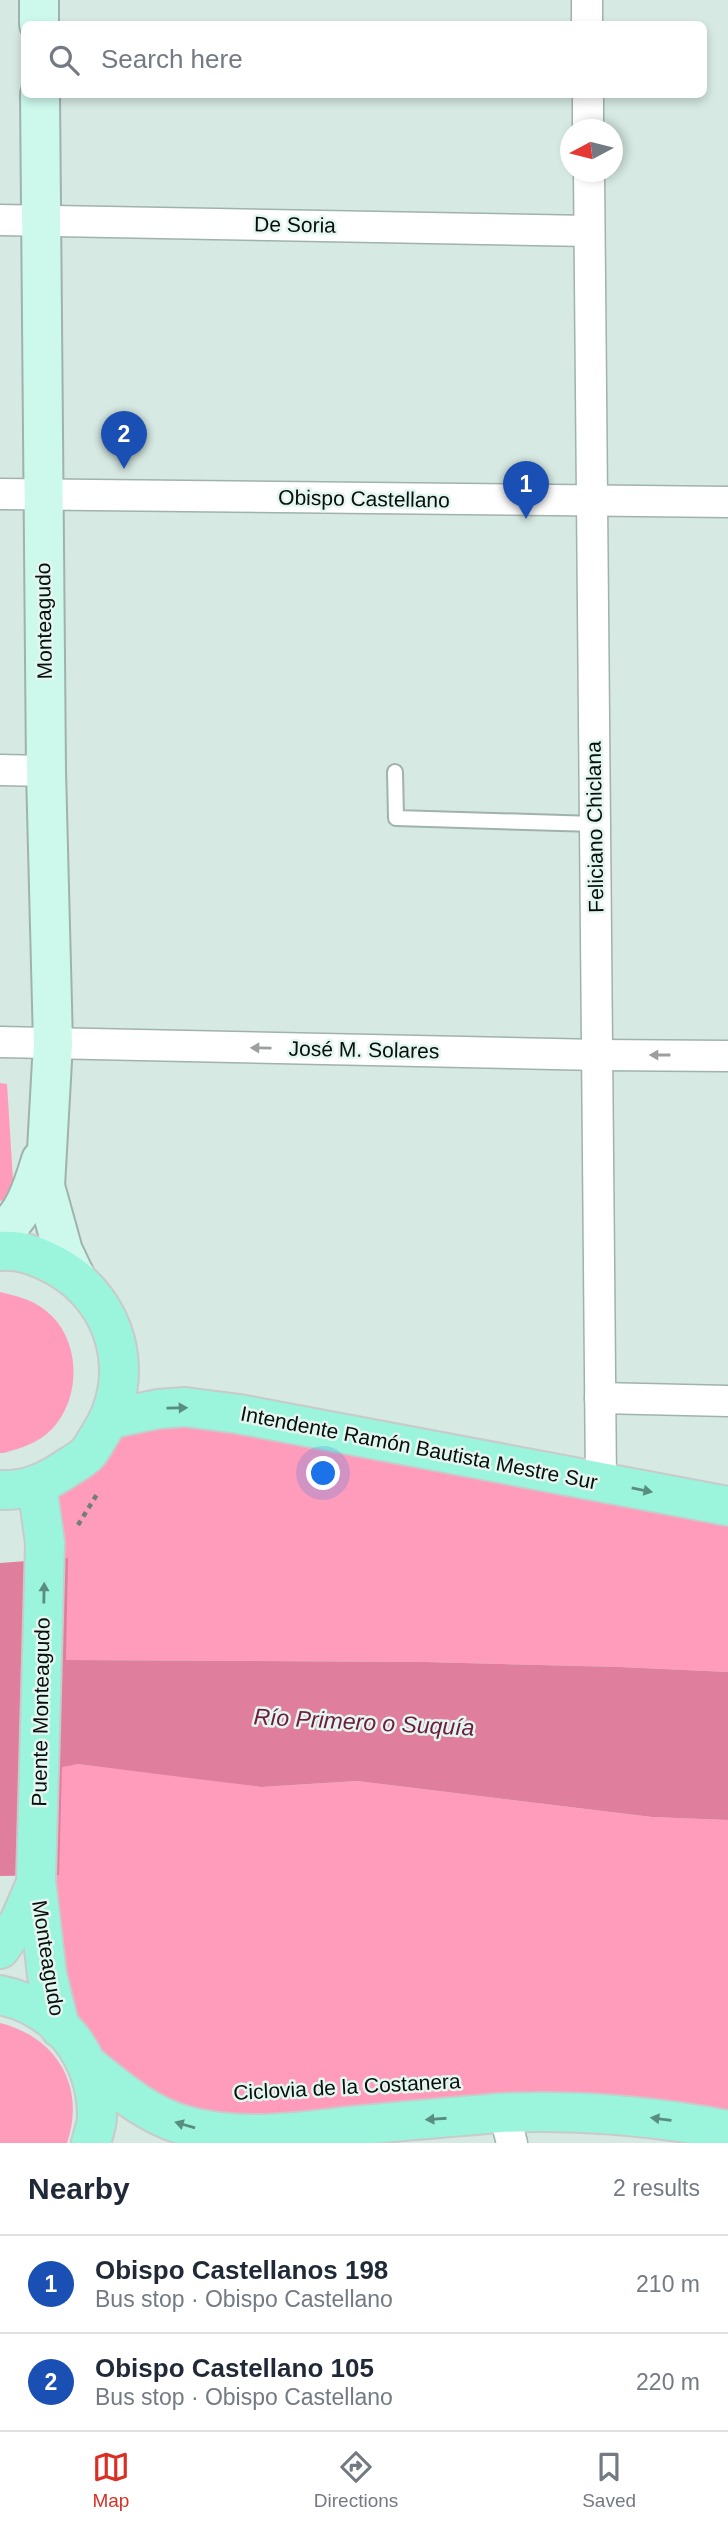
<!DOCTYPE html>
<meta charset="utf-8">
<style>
:root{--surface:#fff;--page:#f2f2f3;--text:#1f2937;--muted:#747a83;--line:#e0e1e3;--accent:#d93025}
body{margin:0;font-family:Arial,sans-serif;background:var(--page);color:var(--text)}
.compass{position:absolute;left:560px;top:119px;width:63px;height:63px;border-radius:50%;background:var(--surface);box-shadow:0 4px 10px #0003;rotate:263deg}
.you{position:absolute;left:324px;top:1474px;width:24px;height:24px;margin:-18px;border:5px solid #fff;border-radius:50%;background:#1a73e8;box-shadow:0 0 0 10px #1a73e833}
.badge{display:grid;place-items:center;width:46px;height:46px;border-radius:50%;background:var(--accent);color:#fff;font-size:23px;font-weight:700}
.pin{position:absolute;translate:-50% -58px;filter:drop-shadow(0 2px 4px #0008)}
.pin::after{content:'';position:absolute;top:37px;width:24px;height:21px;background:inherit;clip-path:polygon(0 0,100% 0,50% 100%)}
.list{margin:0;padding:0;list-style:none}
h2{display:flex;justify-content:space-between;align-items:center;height:91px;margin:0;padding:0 28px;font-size:30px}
h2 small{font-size:23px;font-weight:400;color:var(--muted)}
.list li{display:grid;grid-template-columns:46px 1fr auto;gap:21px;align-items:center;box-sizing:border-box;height:98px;padding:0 28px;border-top:2px solid var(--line)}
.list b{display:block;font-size:26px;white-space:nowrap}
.list p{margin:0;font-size:23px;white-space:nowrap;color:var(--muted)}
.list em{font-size:23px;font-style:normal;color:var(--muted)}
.icon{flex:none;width:38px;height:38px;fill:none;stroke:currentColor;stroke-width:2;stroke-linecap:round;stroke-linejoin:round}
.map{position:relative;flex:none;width:728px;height:2143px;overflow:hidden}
.search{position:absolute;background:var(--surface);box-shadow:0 4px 10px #0003;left:21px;right:21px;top:21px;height:77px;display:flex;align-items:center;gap:18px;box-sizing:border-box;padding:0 24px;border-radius:10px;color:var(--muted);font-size:26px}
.sheet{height:287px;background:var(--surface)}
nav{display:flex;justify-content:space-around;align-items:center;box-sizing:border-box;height:98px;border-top:2px solid var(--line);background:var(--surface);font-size:19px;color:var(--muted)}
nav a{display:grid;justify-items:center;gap:4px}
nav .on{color:var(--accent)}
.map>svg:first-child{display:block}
.green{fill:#ff9cbb}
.water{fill:#df7e9d}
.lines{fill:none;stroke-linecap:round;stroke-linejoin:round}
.lane-casing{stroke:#a0b2ac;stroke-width:18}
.street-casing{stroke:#a0b2ac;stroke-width:33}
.secondary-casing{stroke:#a0b2ac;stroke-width:42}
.primary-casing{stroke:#c9caca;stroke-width:42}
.path{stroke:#717e79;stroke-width:4.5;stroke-dasharray:5 5;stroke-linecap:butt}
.lane{stroke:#fff;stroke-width:14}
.street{stroke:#fff;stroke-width:30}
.secondary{stroke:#cdf9ed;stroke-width:38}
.primary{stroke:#9bf4dc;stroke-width:38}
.oneway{fill:#9d9f9e}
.oneway2{fill:#598d7f}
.labels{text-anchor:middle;stroke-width:5;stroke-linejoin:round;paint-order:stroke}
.street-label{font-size:21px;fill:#090f0d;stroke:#e3f6ef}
.water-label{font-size:23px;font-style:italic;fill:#701a3d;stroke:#e3f6ef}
</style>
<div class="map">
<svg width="728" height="2143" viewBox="0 0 728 2143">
<rect width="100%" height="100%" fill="#d6e9e2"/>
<g class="green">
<polygon points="0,1083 7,1084 14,1196 0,1201"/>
<path d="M0 1292C16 1296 31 1299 45 1310 81 1337 83 1398 51 1430 38 1443 21 1448 4 1453H0Z"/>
<polygon points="158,1409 728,1506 728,1672 620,1667 425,1662 66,1660 62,1766 78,1764 161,1773 261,1787 357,1781 652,1817 728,1820 728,2130 678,2121 248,2135 89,2066 36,1881 59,1474"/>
<path d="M0 2023C57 2037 86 2087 67 2143H0Z"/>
</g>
<polygon class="water" points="68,1558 66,1660 425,1662 620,1667 728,1672 728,1820 652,1817 357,1781 261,1787 78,1764 62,1767 59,1875 0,1876 0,1563"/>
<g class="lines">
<defs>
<polyline id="lane" points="395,772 396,818 595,824"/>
<g id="street">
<polyline points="587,0 587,24"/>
<polyline points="588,94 588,130"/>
<polyline points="589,172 601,1483"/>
<polyline points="0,220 589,231"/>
<polyline points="0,494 728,502"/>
<polyline points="0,770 46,771"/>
<polyline points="0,1042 598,1055 728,1056"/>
<polyline points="600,1398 728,1401"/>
<polyline points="504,2113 512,2143"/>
</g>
<g id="secondary">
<polyline points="39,0 39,24"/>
<polyline points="40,94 46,771 53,1043 45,1186 63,1251 75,1276"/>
<path d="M0 1233C24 1217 33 1186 41 1160"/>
</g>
<g id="primary">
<path d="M0 1251C19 1249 40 1257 56 1266 118 1300 138 1377 99 1436 95 1442 92 1449 87 1454 82 1459 75 1463 70 1466 47 1482 27 1491 0 1490"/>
<polyline points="110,1419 158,1409 185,1407 239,1414 728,1506"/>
<polyline points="37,1486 45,1543 36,1881 47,1975 60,2028"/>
<polyline points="0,1949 19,1922 36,1883"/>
<path d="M0 1995C59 2007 97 2057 97 2117 97 2125 93 2135 91 2143"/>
<path d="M89 2066C118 2089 146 2114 183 2125 239 2141 295 2132 352 2126 401 2121 451 2117 500 2113 577 2109 653 2116 728 2130"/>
</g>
</defs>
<use href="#lane" class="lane-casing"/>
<use href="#street" class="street-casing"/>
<use href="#secondary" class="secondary-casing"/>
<use href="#primary" class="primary-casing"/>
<polyline class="path" points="78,1525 99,1491"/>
<use href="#lane" class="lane"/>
<use href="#street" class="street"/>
<use href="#secondary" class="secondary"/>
<use href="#primary" class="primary"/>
</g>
<defs><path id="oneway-solid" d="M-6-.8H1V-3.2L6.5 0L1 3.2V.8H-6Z" transform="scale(1.75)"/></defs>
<g class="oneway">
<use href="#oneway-solid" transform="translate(261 1048) rotate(-179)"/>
<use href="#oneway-solid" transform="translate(660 1055) rotate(-180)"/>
</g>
<g class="oneway2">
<use href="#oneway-solid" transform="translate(177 1408) rotate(-1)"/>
<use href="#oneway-solid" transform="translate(642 1490) rotate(11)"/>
<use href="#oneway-solid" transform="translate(44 1593) rotate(-89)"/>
<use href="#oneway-solid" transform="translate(436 2119) rotate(176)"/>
<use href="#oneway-solid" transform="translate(661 2119) rotate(-173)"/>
<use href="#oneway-solid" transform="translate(185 2125) rotate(-164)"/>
</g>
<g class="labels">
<g class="street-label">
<text transform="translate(295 225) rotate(1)" y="7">De Soria</text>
<text transform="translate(364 499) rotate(1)" y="7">Obispo Castellano</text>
<text transform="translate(44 621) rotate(-91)" y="7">Monteagudo</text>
<text transform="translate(595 827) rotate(-91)" y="7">Feliciano Chiclana</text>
<text transform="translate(364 1050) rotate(1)" y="7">José M. Solares</text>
<text transform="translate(419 1448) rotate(11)" y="7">Intendente Ramón Bautista Mestre Sur</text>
<text transform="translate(41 1712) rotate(-89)" y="7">Puente Monteagudo</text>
<text transform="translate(48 1958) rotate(81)" y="7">Monteagudo</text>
<text transform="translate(347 2087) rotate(-3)" y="7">Ciclovia de la Costanera</text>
</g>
<g class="water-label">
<text transform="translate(364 1722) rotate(3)" y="8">Río Primero o Suquía</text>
</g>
</g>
</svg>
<svg class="compass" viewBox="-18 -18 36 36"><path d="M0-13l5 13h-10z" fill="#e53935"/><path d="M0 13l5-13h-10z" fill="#747a83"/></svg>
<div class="you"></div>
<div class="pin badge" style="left:526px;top:519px;background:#1a4fb4">1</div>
<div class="pin badge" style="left:124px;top:469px;background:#1a4fb4">2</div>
<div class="search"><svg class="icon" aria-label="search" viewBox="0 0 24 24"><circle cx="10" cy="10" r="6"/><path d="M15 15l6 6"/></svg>Search here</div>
</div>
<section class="sheet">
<h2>Nearby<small>2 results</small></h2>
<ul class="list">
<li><span class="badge" style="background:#1a4fb4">1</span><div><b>Obispo Castellanos 198</b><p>Bus stop · Obispo Castellano</p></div><em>210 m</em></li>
<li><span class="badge" style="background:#1a4fb4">2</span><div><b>Obispo Castellano 105</b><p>Bus stop · Obispo Castellano</p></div><em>220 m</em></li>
</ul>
</section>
<nav>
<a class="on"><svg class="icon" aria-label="map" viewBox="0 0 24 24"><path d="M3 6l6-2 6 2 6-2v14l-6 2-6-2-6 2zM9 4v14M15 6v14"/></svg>Map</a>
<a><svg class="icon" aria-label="directions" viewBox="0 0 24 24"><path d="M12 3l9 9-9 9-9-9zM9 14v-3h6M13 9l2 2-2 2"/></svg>Directions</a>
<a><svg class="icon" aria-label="saved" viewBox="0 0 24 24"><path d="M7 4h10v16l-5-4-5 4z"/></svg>Saved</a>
</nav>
